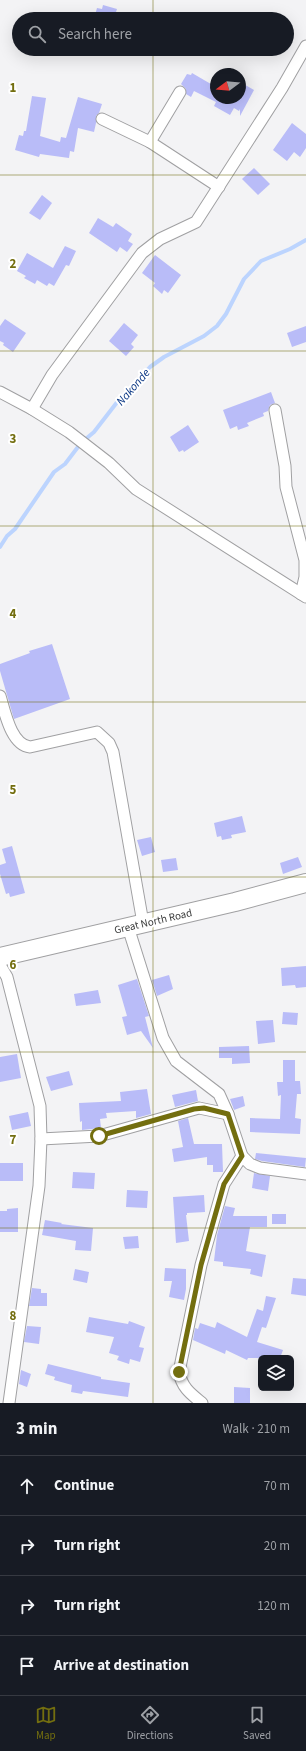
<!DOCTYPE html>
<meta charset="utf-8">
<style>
:root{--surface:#171b24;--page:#20242c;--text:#f1f3f6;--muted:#9ea1a6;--line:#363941;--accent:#736e0f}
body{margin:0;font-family:"Source Sans 3",sans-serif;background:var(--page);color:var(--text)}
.controls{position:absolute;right:12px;bottom:12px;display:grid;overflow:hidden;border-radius:6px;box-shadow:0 4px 16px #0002}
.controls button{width:36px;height:36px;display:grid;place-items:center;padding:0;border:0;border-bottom:1px solid var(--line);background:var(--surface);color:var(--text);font:20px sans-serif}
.compass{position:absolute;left:210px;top:68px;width:36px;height:36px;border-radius:50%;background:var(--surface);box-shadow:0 4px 16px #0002;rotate:254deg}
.stop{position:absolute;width:12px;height:12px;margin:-9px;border:3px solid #736e0f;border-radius:50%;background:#fff}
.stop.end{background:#736e0f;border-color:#fff;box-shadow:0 1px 4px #0008}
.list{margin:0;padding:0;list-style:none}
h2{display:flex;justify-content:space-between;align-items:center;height:52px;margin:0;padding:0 16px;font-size:17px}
h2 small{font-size:13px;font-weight:400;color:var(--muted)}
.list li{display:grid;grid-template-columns:26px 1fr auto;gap:12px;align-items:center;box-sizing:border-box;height:60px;padding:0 16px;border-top:1px solid var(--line)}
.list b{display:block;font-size:15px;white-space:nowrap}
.list em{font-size:13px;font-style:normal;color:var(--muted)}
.icon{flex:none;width:22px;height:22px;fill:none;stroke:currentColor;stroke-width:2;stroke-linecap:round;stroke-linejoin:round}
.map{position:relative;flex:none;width:306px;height:1403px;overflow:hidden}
.search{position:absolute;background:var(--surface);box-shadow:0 4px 16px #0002;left:12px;right:12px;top:12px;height:44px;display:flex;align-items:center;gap:10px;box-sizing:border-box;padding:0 14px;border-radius:22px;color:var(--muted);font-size:15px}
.sheet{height:292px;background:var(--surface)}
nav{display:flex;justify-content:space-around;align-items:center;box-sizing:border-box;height:56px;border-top:1px solid var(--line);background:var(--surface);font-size:11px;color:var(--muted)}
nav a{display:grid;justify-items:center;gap:2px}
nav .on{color:var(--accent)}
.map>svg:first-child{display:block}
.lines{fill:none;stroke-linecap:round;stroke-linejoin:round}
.stream{stroke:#bcd4fe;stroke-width:4}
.building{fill:#b9bcf8}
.minor-casing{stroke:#a0a0a2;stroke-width:13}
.trunk-casing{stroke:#a0a0a2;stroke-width:20}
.minor{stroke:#fff;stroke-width:11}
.trunk{stroke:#fff;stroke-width:18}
.route{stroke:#736e0f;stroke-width:5}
.grid{fill:none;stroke:#736e0f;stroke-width:1;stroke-opacity:0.55}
.labels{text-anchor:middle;stroke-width:4;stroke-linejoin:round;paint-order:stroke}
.street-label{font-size:11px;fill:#3c3d3d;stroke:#fff}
.water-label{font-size:12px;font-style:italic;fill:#0d3985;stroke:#fff}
.grid-label{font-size:13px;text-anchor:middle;font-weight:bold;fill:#736e0f;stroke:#fff;stroke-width:4;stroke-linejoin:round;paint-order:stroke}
</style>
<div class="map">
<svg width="306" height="1403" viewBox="0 0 306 1403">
<rect width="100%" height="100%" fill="#f3f3f5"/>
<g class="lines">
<polyline class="stream" points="0,547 7,536 15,529 54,472 65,464 81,443 94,432 118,401 150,367 164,357 204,336 217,326 226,314 244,279 261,261 290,249 306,240"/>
</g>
<g class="building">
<polygon points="103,5 117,9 116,12 127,15 126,19 94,19 97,8 102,9"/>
<polygon points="192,73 216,87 216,98 240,98 240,82 254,90 240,116 240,109 239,111 234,108 230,115 214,106 216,102 194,91 191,97 186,94 186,89 181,84 187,74 191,75"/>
<polygon points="32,96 46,98 40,136 60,142 61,137 66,138 78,97 102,104 99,113 96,116 96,123 94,132 78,128 74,152 70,151 69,158 40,154 39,157 15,150 19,135 23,136 24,131 26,131"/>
<polygon points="292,123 306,134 306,148 300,157 294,152 287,161 273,150"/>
<polygon points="254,168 270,184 258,195 242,179"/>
<polygon points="42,195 52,203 40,220 29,213"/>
<polygon points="98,218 113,227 116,223 132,234 128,241 133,244 127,252 120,247 117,252 89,233"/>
<polygon points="65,246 76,251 69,266 66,265 54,286 49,283 47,286 37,280 35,284 24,278 26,276 17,271 27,253 53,268"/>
<polygon points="155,255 181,275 168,293 164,290 162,294 153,286 155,283 142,273"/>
<polygon points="5,319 26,333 13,352 3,345 4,343 0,341 0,326"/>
<polygon points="124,323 138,335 131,344 134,347 126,356 109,341"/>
<polygon points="306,326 306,342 292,347 287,333"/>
<polygon points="271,392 275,403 270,405 268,411 263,413 264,416 247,423 249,426 238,430 237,426 230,429 223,410"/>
<polygon points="188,425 199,442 184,452 183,450 179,452 170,437"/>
<polygon points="52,644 70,699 14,719 0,671 0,664 30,653 29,651"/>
<polygon points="242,816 246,832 231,835 232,838 222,840 221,836 217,837 214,823"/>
<polygon points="151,837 155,852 142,856 137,840"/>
<polygon points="12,846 25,893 10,897 9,893 6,894 0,874 0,865 6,863 2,849"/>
<polygon points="298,857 302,867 283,874 280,863"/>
<polygon points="176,858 178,870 163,872 161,860"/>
<polygon points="306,966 306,987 296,988 295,985 282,986 281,968"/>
<polygon points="169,975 173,989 157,996 152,980"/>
<polygon points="137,979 149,1016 145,1017 153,1048 141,1031 127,1035 122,1017 127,1016 118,985"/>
<polygon points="98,990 101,1003 76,1006 74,994"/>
<polygon points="283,1012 298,1013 297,1025 282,1024"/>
<polygon points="273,1020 275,1042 258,1044 256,1021"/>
<polygon points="249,1046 250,1063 232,1064 232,1058 219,1058 219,1047"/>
<polygon points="17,1054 21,1078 0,1082 0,1057"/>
<polygon points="283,1060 295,1060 295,1081 300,1081 301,1094 297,1094 295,1118 301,1119 300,1134 250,1132 250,1118 280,1119 281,1095 278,1096 277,1082 283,1082"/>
<polygon points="69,1071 73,1085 51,1091 46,1077"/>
<polygon points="147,1089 151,1114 136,1118 136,1111 106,1113 107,1118 100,1119 101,1128 82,1130 82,1121 80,1122 79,1103 121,1101 120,1092"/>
<polygon points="196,1090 198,1101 175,1107 172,1095"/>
<polygon points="243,1096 245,1106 234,1110 230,1099"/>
<polygon points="28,1112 31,1126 12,1130 9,1116"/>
<polygon points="188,1118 194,1144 222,1144 223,1172 213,1172 213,1165 207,1165 207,1157 174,1162 172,1149 183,1147 178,1121"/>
<polygon points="256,1153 306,1158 305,1167 262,1161 255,1159"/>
<rect x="0" y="1163" width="23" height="18"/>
<polygon points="73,1172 95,1173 94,1189 72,1188"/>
<polygon points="254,1173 270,1176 268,1191 252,1188"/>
<polygon points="127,1190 148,1191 147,1208 126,1207"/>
<polygon points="204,1195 205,1212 187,1213 187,1215 186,1215 189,1241 176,1243 173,1197"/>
<polygon points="225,1206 235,1208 233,1216 267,1216 267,1227 250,1227 246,1251 266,1255 262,1277 250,1274 251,1269 223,1266 223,1262 214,1261 217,1235"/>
<polygon points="18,1208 18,1232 0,1232 0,1211 7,1211 7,1209"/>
<rect x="272" y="1214" width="14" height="10"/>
<polygon points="45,1220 62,1223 61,1224 93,1228 91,1251 75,1250 76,1241 42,1235"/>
<polygon points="138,1236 139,1248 125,1249 123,1237"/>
<polygon points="165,1268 186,1269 186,1289 184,1300 169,1297 172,1281 164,1281"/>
<polygon points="75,1269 89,1272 87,1283 73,1280"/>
<polygon points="293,1278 306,1279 306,1296 291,1294"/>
<polygon points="32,1288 41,1289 41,1293 47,1293 47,1306 29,1306"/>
<polygon points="266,1296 276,1298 266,1328 262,1327 257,1342 283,1350 280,1358 248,1358 247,1360 226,1350 225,1354 193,1340 195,1328 198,1329 200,1323 215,1328 217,1322 247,1337 257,1309 263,1311"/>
<polygon points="89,1317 128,1324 129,1321 145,1327 139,1347 144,1348 140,1362 130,1359 129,1364 117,1360 119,1356 109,1353 114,1337 86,1332"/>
<polygon points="27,1326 41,1327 39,1344 24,1342"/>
<polygon points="48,1364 101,1377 101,1379 130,1383 128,1397 83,1391 82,1394 71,1392 72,1385 54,1380 55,1377 45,1374"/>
<polygon points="21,1370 31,1374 27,1387 19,1384"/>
<polygon points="234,1387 250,1388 250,1403 234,1403"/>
</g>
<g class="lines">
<defs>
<g id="minor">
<polyline points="102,119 150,142 219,187"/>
<polyline points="150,142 180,92"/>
<polyline points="0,392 32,409 69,432 109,463 136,489 306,597"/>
<polyline points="32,409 52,375 142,253 160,239 196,222 282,88 306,46"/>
<polyline points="275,410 285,466 286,487 305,560 305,577 301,594"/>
<path d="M0 696C5 712 11 745 30 747L97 732 109 743 113 752 143 923"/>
<polyline points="128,927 163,1038 176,1061 219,1094 228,1114 242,1156 250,1164 260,1168 306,1174"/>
<polyline points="0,965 7,977 40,1106 41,1139 39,1186 9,1403"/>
<polyline points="41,1139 99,1136 199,1108 228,1114"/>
<path d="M202 1403C191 1394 182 1388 179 1372L201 1265 224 1184 242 1156"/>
</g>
<polyline id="trunk" points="0,957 235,902 306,883"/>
</defs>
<use href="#minor" class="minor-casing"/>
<use href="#trunk" class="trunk-casing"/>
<use href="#minor" class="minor"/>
<use href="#trunk" class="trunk"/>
</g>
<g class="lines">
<polyline class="route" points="99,1136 194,1109 204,1108 228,1114 242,1156 224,1184 201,1265 179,1372"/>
</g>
<path class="grid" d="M153 0V19M153 49V1403M0 175H306M0 351H306M0 526H306M0 702H306M0 877H306M0 1052H306M0 1228H306"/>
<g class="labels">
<g class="street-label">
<text transform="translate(153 921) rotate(-13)" y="4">Great North Road</text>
</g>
<g class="water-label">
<text transform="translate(133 387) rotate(-49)" y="4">Nakonde</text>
</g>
</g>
<g class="grid-label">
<text x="13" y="92">1</text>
<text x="13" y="268">2</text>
<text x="13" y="443">3</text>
<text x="13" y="618">4</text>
<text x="13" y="794">5</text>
<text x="13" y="969">6</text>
<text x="13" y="1144">7</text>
<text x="13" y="1320">8</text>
</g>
</svg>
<div class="controls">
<button><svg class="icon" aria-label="layers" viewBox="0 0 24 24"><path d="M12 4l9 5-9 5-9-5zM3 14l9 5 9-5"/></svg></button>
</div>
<svg class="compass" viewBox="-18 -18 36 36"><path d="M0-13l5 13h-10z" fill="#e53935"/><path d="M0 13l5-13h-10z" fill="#9ea1a6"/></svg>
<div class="stop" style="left:99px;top:1136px"></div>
<div class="stop end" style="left:179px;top:1372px"></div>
<div class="search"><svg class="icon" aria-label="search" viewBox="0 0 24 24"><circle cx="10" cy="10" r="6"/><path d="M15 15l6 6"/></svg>Search here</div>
</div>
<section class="sheet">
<h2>3 min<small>Walk · 210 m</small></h2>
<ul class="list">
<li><svg class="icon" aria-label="ahead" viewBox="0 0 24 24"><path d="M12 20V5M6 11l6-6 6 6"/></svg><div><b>Continue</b></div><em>70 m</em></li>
<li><svg class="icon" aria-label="right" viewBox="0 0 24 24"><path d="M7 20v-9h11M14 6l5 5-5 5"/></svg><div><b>Turn right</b></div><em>20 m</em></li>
<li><svg class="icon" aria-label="right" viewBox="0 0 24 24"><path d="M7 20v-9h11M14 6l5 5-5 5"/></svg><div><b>Turn right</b></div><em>120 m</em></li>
<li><svg class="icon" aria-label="arrive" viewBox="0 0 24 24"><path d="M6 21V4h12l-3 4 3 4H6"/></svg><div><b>Arrive at destination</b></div></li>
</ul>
</section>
<nav>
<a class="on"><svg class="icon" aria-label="map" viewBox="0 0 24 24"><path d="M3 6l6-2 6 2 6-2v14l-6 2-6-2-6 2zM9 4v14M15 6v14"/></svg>Map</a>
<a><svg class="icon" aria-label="directions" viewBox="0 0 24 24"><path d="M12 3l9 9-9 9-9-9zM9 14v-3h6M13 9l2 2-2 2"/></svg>Directions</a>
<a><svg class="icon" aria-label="saved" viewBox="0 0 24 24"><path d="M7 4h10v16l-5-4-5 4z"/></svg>Saved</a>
</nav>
